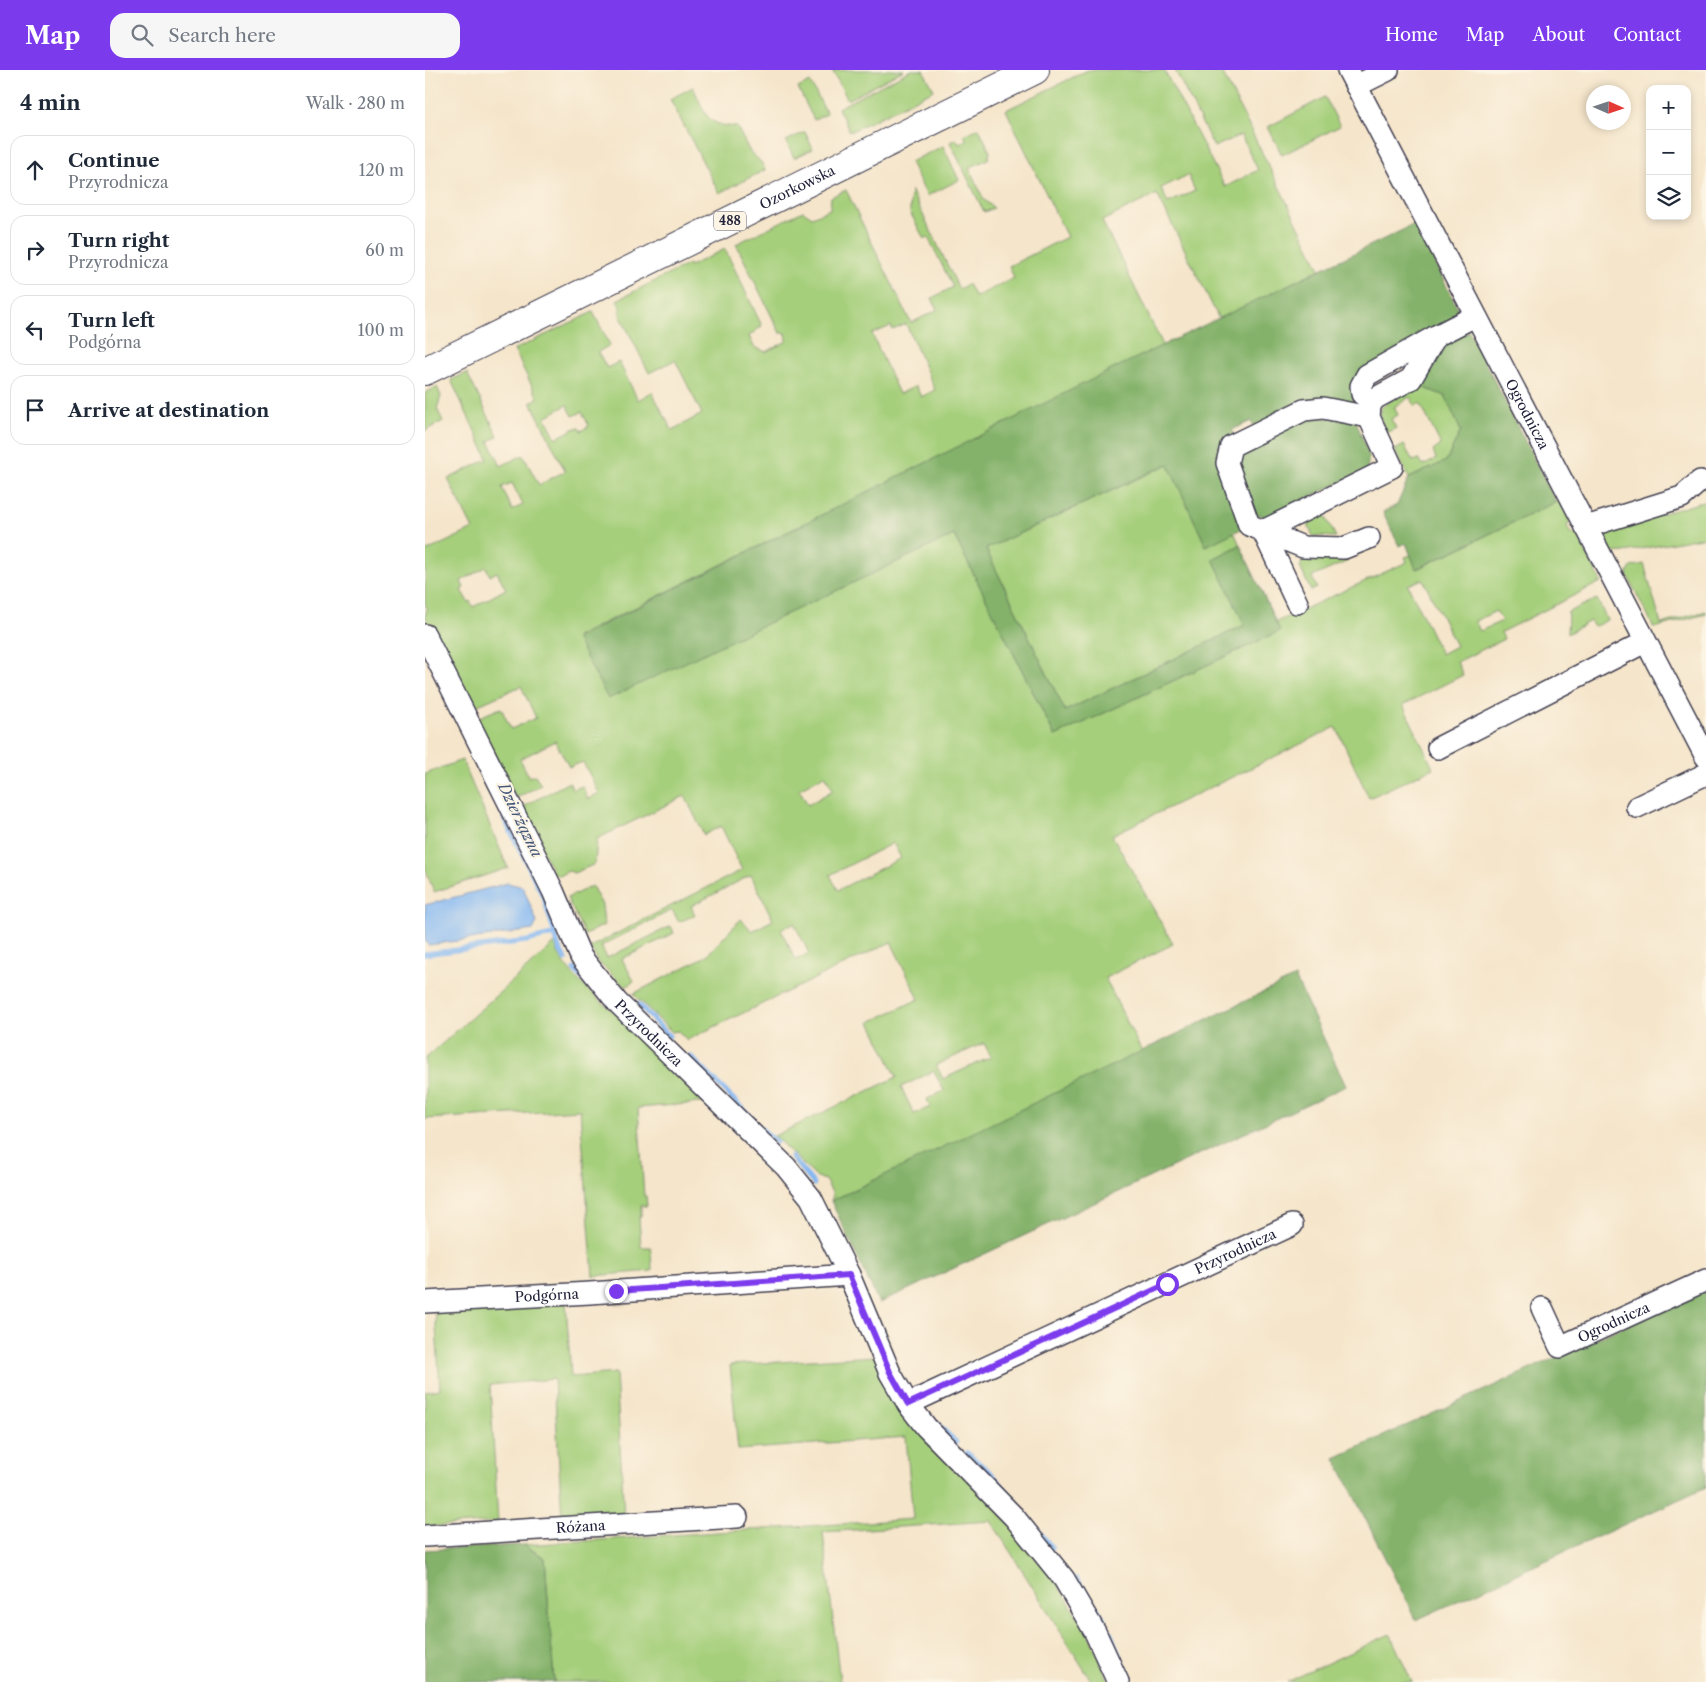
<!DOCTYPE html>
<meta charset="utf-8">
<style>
:root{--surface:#fff;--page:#f6f6f7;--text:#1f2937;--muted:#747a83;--line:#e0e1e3;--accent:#7c3aed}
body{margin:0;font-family:"Libre Caslon Text",serif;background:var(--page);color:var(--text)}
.controls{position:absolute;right:15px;top:15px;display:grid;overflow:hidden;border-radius:10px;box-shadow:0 2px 8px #0003}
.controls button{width:45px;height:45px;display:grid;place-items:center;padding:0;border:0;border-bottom:1px solid var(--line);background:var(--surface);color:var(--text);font:25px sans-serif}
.compass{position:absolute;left:1161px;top:15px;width:45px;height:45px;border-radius:50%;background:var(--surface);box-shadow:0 2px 8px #0003;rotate:93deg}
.stop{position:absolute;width:15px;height:15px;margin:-11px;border:4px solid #7c3aed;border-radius:50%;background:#fff}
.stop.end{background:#7c3aed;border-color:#fff;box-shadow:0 1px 5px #0008}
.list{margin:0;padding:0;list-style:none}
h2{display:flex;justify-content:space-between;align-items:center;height:65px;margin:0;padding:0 20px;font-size:21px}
h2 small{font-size:16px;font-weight:400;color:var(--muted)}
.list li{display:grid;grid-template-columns:32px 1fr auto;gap:15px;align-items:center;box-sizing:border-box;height:70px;margin:0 10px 10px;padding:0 10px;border:1px solid var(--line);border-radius:15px}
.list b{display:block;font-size:19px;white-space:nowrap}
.list p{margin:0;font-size:16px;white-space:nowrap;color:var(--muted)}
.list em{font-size:16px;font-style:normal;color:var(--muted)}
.icon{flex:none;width:28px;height:28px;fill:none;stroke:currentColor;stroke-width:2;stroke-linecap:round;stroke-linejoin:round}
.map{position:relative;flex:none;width:1281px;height:1612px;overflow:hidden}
header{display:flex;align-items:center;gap:30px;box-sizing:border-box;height:70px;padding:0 25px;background:var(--accent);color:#fff}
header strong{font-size:24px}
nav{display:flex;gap:28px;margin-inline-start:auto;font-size:18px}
.search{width:350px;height:45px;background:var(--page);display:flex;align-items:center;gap:12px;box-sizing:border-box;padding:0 18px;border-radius:15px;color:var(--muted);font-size:19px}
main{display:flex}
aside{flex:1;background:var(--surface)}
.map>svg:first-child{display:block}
.green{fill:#a6cf7b;stroke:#64785b;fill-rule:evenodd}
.forest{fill:#84b26b;stroke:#536a53}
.water{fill:#85b8f2;stroke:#546d96}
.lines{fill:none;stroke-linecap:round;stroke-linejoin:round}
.stream{stroke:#85b8f2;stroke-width:5}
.minor-casing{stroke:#423f50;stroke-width:24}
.major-casing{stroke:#423f50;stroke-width:30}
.minor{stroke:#fff;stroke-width:21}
.major{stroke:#fff;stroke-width:28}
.route{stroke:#7c3aed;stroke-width:6}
.labels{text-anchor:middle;stroke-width:4.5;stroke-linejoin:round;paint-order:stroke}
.shield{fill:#fcf5e5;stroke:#63616e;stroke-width:1}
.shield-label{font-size:12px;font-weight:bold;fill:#22223b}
.street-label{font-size:14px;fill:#22223b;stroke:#fcf5e5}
.water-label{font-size:15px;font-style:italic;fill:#45567b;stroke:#fcf5e5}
</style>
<header>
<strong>Map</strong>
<div class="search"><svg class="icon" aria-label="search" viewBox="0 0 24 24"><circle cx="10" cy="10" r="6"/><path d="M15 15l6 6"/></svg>Search here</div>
<nav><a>Home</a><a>Map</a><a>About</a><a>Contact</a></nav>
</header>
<main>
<aside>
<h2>4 min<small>Walk · 280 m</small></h2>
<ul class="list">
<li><svg class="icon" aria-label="ahead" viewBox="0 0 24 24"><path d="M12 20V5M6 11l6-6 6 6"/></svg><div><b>Continue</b><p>Przyrodnicza</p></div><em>120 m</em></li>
<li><svg class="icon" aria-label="right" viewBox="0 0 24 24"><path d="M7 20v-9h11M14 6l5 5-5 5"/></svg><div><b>Turn right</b><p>Przyrodnicza</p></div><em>60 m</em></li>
<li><svg class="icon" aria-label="left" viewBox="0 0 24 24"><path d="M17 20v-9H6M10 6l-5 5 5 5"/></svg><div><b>Turn left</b><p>Podgórna</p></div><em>100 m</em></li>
<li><svg class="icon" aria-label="arrive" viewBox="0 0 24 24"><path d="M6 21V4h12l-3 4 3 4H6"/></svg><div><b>Arrive at destination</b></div></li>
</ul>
</aside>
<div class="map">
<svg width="1281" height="1612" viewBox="0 0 1281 1612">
<rect width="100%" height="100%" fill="#fcf5e5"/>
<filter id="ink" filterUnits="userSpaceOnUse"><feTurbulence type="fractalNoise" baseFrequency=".02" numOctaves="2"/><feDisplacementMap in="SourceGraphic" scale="10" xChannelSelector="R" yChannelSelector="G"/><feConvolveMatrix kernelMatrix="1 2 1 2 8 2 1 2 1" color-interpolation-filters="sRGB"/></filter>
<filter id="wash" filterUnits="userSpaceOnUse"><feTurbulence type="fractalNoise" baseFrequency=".0096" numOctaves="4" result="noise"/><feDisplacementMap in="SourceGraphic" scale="20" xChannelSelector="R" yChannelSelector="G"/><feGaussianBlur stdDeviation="1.12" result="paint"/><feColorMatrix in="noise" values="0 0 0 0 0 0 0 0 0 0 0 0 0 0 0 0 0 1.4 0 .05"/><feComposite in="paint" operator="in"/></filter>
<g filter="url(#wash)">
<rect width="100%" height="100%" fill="#f5e5ca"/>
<g class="green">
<polygon points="407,0 479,0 423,30"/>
<polygon points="486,0 498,0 509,20 425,62 413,38"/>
<path d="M663 0H739L800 117 833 100 816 65 789 77 750 0H796L895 199 794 249 732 124 677 151 738 275 151 567 183 628 529 465 630 666 855 561 851 552 982 492 980 487 986 485 992 499 1135 430 1145 451 1142 457 1146 464H1152L1176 512 1076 562 1079 569 1032 592 1038 605 978 635 1008 698 944 728 911 657 687 765 748 874 680 908 717 982 406 1131 408 1124 400 1110 390 1106 349 1066 472 1007 445 952 494 929 466 872 262 970 253 961 247 962 208 924 281 886 316 849 327 861 348 850 326 805 266 836 270 845 254 852 247 840 176 876 182 888 246 856 249 863 197 889 209 911 201 917 173 892 165 877 317 800 296 756 279 765 260 726 172 769 170 794 149 803 144 801 135 805 129 804 96 738 144 712 148 720 157 716 163 729 174 723 158 692 144 697 130 671 95 689 104 707 110 705 116 715 91 728 52 652 54 647 76 638 86 659 111 648 96 616 49 637 44 636 0 546 2 539 0 533V482L48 459 23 409 63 389 26 310 42 303 73 366 64 371 76 396 98 385 114 415 140 401 106 332 113 328 89 280 168 242 185 275 173 282 182 298 194 292 213 330 227 322 247 360 277 344 250 290 224 303 195 245V237L192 230 264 194 265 196 300 179 337 256 324 266 329 277 341 282 362 271 361 263H355L311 174 378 141 387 147 405 139 406 127 421 120 486 253 512 240 507 228 528 217 503 167 499 169 485 142 486 120 534 219 543 214 550 227 589 208 584 196 642 167 581 40ZM763 105 770 121 743 133 736 118ZM481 254 510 320 496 327 491 316 474 324 447 264 466 256 468 260ZM142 335 148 346 157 342 164 356 156 361 153 357 131 368 120 347ZM87 413 98 435 87 440 77 417ZM61 497 65 506 72 502 81 519 48 537 45 531 43 532 36 520 39 518 36 511ZM998 509 1031 576 1016 584 983 515ZM1071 541 1077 551 1055 561 1050 551ZM400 705 408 720 383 735 374 719ZM468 773 476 788 413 820 405 805ZM369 853 384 883 371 890 356 860ZM559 973 566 987 518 1009 511 995ZM509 1001 519 1021 502 1029 505 1037 489 1044 476 1017Z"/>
<polygon points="385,12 402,44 389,50 373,18"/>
<path d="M268 17C281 44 279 55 312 57L325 82 336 92 340 100 294 123 245 29Z"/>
<polygon points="900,27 915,56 857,85 843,57"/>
<polygon points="554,58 565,82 563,89 544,98 559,130 569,138 559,142 525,72 531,69 534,74 542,70 539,65"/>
<polygon points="380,62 388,79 369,88 361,71"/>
<polygon points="518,76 534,110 502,126 485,92"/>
<polygon points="992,315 1020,326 1036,361 1021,391 984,408 970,380 979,375 988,391 994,389 998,396 1011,389 1008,381 1016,375 995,333 990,336 985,327 969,337 973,345 966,349 971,358 961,363 955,346 957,336"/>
<polygon points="12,317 16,326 12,339 18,351 0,361 0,323"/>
<polygon points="744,394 781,476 809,462 815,475 788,489 820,555 640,641 561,479"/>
<polygon points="1281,431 1281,467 1199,482 1187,483 1176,461"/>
<polygon points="897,440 911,467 888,466 880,448"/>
<polygon points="881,488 923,491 887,507 892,518 886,521 875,497 878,490"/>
<polygon points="1219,494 1236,554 1281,541 1281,544 1229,558 1202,505 1206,497"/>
<polygon points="1172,529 1182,550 1169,557 1165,551 1142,564 1143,542"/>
<polygon points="37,690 83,798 9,822 0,798 0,704"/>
<polygon points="167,816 177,835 179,855 160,865 142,828"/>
<path d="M130 873C137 904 177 930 200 952 229 978 258 1005 287 1032L213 1038 219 1126H221L222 1136H216V1147H214L216 1177H226L227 1201 168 1206 155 1040 0 1049V989Z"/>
<polygon points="141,1233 146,1307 191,1303 199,1446 137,1449 129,1309 65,1315 73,1452 0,1457 0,1322 15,1319 10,1241"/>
<polygon points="451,1286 631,1512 664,1565 684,1612 667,1612 566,1451 398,1462 415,1612 129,1612 120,1488 99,1475 488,1449 481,1367 313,1380 305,1295"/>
<polygon points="965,1564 987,1612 862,1612"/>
</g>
<g class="forest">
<polygon points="990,154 1034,241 1032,248 931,325 928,332 830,359 826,351 807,360 811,368 802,374 820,457 781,476 743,394 561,479 640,641 820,555 788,489 815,475 855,561 630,666 529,465 183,629 151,568 692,297"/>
<polygon points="1044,261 1131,432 991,499 981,473 974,476 958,442 972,435 984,408 1021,391 1036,361 1020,326 992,315 1015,270"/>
<polygon points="882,346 931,351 944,386 942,400 842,447 830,444 811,392 813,379"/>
<polygon points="870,907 921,1016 454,1233 406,1131"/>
<polygon points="1279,1220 1281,1225 1281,1417 991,1550 910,1388"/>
<polygon points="99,1475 120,1488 129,1612 0,1612 0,1480"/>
</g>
<polygon class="water" points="83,813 98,817 112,852 108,860 4,875 0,872 0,835"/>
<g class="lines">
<g class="stream">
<polyline points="79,748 119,828 134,878 141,890"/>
<polyline points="0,884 102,871 130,864"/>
<polyline points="149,899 162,913"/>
<polyline points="213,934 244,966"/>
<polyline points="265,986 327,1048"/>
<polyline points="337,1059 351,1072"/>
<polyline points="366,1087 389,1114"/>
<polyline points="505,1347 531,1372"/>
<polyline points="542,1383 567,1404 594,1437"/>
<polyline points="601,1445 627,1478"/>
<polyline points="651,1509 679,1549"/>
<polyline points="685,1562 704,1612"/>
</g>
</g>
</g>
<g filter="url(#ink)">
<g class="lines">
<defs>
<g id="minor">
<path id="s1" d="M923 0 1281 687"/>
<polyline points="931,16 963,0"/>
<polyline points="949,329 943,329 937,324 936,316 942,305 1011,266"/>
<polyline points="1161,457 1257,427 1275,411"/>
<polyline points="944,468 919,478 878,477 824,455 802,393 806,376 879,340 898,338 944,347"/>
<polyline points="872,533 838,461 967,397 944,347 945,336 949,329 986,309 1011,266 1050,246"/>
<path id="s2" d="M0 565 128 821 156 887 192 932 361 1097 386 1128 424 1205 465 1303 483 1334 501 1357 589 1447 639 1509 670 1562 693 1612"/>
<polyline points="1013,678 1220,572"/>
<polyline points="1212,737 1281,704"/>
<path id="s3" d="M0 1232 165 1223 424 1205"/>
<path id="s4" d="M1117 1238 1135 1277 1281 1210"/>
<path id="s5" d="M483 1334 867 1155"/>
<path id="s6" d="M0 1466 312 1447"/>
</g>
<g id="major">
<path id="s7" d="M0 301 610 0"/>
</g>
</defs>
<use href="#minor" class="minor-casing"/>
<use href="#major" class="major-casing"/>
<use href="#minor" class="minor"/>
<use href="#major" class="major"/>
</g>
</g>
<g class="lines" filter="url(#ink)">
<polyline class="route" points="191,1221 424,1205 465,1302 483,1334 742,1214"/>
</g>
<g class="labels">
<rect class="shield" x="289" y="141.5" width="32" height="19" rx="4"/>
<g class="shield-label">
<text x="305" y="155">488</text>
</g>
<g class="street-label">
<text dy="5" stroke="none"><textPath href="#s7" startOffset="415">Ozorkowska</textPath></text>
<text dy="5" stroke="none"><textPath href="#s1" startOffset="388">Ogrodnicza</textPath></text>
<text dy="5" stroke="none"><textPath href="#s2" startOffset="460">Przyrodnicza</textPath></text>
<text dy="5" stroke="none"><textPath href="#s5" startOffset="361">Przyrodnicza</textPath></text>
<text dy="5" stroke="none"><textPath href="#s3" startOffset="122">Podgórna</textPath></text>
<text dy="5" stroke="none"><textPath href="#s4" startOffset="102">Ogrodnicza</textPath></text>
<text dy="5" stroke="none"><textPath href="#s6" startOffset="156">Różana</textPath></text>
</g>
<g class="water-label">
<text transform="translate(95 750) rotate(64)" y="5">Dzierżązna</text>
</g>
</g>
</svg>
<div class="controls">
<button>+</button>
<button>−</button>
<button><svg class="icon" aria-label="layers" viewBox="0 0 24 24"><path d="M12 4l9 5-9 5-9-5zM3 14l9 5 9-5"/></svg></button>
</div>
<svg class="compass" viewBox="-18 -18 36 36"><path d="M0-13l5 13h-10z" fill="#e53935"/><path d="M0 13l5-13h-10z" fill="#747a83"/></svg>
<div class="stop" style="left:742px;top:1214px"></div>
<div class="stop end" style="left:191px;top:1221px"></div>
</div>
</main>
